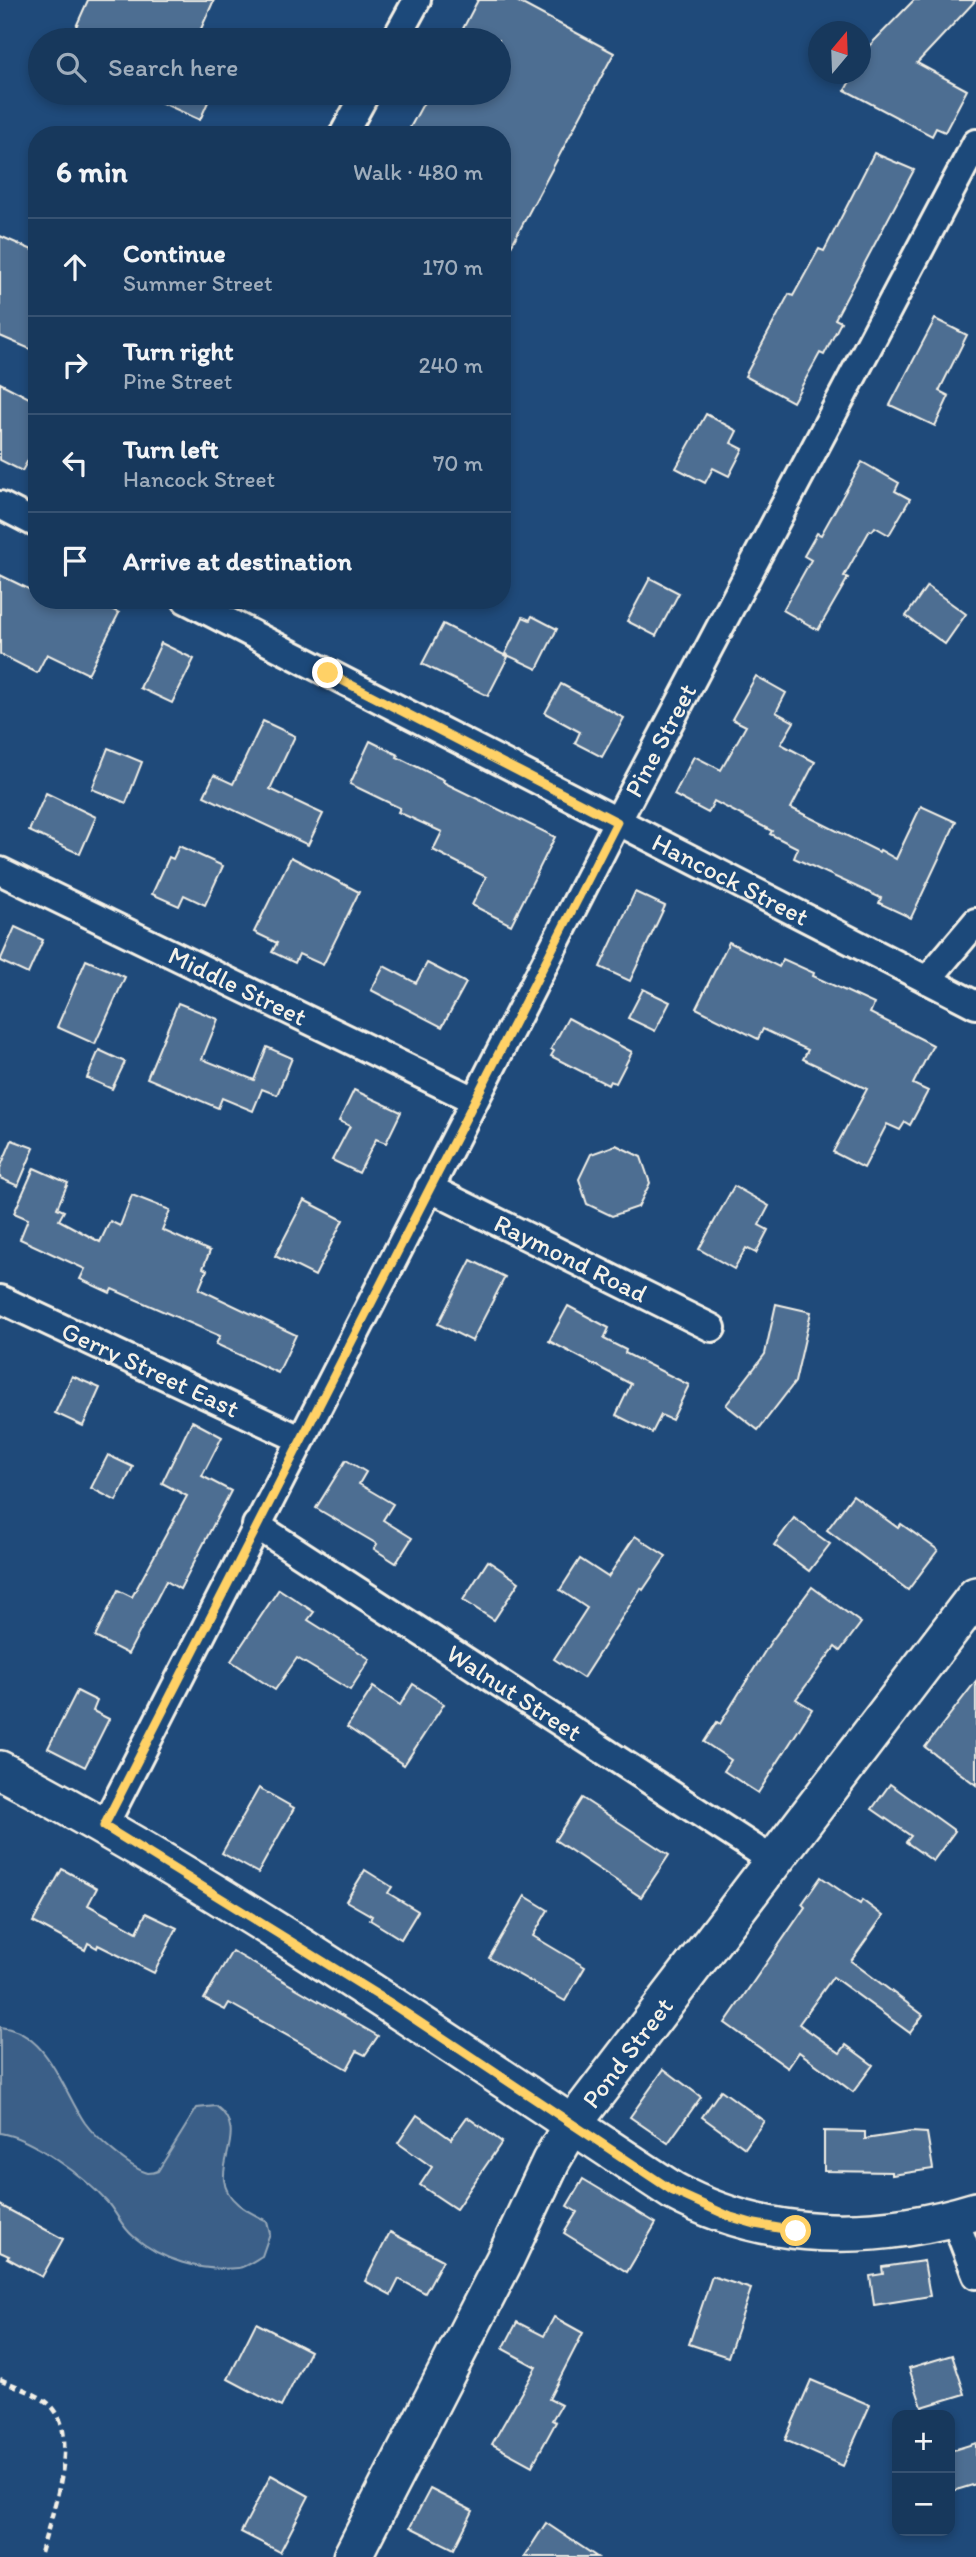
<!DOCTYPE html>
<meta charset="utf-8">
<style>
:root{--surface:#17385c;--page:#203f62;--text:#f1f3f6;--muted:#9eacbb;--line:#365272}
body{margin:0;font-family:Itim,sans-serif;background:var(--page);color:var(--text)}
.controls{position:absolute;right:21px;bottom:21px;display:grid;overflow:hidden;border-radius:14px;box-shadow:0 4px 10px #0003}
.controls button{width:63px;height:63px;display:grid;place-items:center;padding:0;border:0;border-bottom:2px solid var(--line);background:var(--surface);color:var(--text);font:35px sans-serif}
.compass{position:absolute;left:808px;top:21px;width:63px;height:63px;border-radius:50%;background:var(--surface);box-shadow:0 4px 10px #0003;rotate:19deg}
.stop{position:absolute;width:21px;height:21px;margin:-16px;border:5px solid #ffd166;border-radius:50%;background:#fff}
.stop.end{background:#ffd166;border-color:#fff;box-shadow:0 2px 7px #0008}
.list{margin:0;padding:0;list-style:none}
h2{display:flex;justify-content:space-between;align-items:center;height:91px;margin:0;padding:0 28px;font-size:30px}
h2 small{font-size:23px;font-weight:400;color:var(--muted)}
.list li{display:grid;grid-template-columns:46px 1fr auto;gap:21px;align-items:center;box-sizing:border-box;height:98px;padding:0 28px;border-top:2px solid var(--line)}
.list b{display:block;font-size:26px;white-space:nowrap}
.list p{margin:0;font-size:23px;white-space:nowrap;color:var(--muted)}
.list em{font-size:23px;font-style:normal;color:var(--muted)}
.icon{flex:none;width:38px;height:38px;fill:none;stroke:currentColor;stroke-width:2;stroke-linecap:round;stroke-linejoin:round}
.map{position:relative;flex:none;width:976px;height:2557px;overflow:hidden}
.search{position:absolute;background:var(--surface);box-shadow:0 4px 10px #0003;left:28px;top:28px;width:483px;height:77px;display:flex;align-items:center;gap:18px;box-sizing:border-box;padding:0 24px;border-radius:38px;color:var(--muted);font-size:26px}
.panel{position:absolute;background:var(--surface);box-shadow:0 4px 10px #0003;left:28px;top:126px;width:483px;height:483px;border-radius:28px}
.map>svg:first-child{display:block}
.green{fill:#3a5f88;stroke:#97a8b8;stroke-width:2}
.building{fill:#4d6e92;stroke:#f4f1e8;stroke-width:2}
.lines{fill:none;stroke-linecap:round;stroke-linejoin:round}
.street-casing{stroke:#f4f1e8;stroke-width:32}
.secondary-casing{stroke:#f4f1e8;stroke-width:42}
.path{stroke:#f4f1e8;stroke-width:4.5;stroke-dasharray:7 5;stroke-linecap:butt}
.street{stroke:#1f4a7a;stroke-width:26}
.secondary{stroke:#1f4a7a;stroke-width:37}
.route{stroke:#ffd166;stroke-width:9}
.labels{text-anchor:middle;stroke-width:5;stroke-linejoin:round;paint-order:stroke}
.street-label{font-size:26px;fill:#f4f1e8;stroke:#1f4a7a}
</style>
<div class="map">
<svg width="976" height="2557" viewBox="0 0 976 2557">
<rect width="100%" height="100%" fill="#1f4a7a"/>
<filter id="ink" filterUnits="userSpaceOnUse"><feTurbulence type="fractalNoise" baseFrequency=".0143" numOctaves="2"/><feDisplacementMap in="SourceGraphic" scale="14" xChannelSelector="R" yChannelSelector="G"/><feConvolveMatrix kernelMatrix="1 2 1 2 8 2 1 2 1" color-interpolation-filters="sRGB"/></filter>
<g filter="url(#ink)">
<path class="green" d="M0 2027C48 2032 62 2089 85 2123 95 2137 131 2169 148 2173 150 2173 156 2172 158 2171L197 2108 216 2106C255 2135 200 2173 238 2204 246 2211 257 2216 267 2221L270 2233 262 2256C255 2260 246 2267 238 2268 200 2272 161 2260 133 2236 122 2227 116 2212 107 2202 85 2177 32 2138 0 2133Z"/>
<g class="building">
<polygon points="88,0 214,0 196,40 70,40"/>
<polygon points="478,0 515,0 614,53 502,263 502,135 406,135 429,93 499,93 499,40 457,40"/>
<polygon points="914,0 976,0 917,63 967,90 945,132 936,128 932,136 845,90 854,74 860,74 860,62 868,47"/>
<polygon points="140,93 212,93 200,120"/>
<polygon points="874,153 914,170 835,319 841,322 824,355 820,353 793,402 745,376 789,294 793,296 819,249 824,251"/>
<polygon points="0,236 37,252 37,352 0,336"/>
<polygon points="935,319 967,335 939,391 949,396 935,426 890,405"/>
<polygon points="0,383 37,402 37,444 22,471 0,460"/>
<polygon points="706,414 737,431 731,443 743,449 729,476 713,468 705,483 676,468"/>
<polygon points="862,462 899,483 895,491 910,499 889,535 875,527 872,531 870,530 844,576 848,578 818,630 783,610 811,560 804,556 817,533 821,535"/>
<polygon points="0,575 37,593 37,600 95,600 119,613 88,674 47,654 37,673 0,654"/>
<polygon points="650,578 679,593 656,636 627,621"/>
<polygon points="927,586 966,614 945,644 906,616"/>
<polygon points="532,616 557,629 537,669 505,654 523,617 530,620"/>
<polygon points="443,624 508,657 488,696 422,664"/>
<polygon points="161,643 194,659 172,703 140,688"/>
<polygon points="756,676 786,693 776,712 794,722 781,744 815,762 791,808 879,852 880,850 896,859 921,806 956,822 911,918 879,903 881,898 794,858 798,848 770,834 772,831 714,801 708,813 674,795 694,756 721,770 746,726 732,719"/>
<polygon points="561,684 624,718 602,757 575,743 580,732 545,713"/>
<polygon points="263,721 295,736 270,789 323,814 308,845 204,796 214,775 233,784"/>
<polygon points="370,741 398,755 397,757 444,780 443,782 555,837 511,925 472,905 486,877 433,850 442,832 398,812 400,808 350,784"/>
<polygon points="108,748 142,762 126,803 92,789"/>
<polygon points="46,793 96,817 80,854 29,831"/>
<polygon points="179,846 223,866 205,905 184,895 179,906 152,894 169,857 173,859"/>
<polygon points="291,857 359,892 323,965 299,954 295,963 272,952 277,943 254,932"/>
<polygon points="635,892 665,906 630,981 600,967"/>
<polygon points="15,927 43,940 28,974 0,961"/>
<polygon points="729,942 779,967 783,959 814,973 813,976 874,1004 870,1013 933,1045 913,1084 928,1091 910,1125 905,1122 900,1130 887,1124 864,1168 833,1152 867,1089 803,1059 808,1050 763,1029 758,1039 696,1008"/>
<polygon points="86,960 125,977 95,1044 57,1027"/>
<polygon points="427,963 466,983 442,1027 371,990 384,966 416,983"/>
<polygon points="643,989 670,1002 655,1031 628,1018"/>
<polygon points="178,1003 218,1019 202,1059 254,1080 267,1047 292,1058 277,1095 262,1089 253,1111 222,1098 218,1108 147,1078"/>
<polygon points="568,1018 632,1052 616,1083 610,1081 608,1085 551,1056 554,1051 551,1049"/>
<polygon points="99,1050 125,1062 112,1089 87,1078"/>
<polygon points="354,1090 401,1112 386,1143 376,1139 359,1173 332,1160 350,1126 339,1121"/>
<polygon points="12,1140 34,1148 18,1186 0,1178 0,1168"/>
<polygon points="616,1145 641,1157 650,1183 638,1207 612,1216 587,1204 579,1179 591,1154"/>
<polygon points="34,1168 68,1183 57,1208 64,1211 59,1220 100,1242 110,1221 120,1226 132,1195 170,1210 162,1230 210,1251 203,1268 207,1270 199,1289 296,1335 278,1373 216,1344 220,1336 112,1289 110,1293 80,1279 85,1269 20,1239 28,1219 14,1213"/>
<polygon points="734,1186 769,1206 759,1225 768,1230 756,1253 746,1248 734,1269 699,1249"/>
<polygon points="304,1200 343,1220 315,1276 275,1256"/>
<polygon points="471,1260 505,1277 472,1341 438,1324"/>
<polygon points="776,1304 811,1312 795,1382 758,1430 726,1405 765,1354"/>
<polygon points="568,1306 609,1328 604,1339 626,1350 625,1353 689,1385 672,1420 661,1415 652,1433 616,1415 631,1384 549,1341"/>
<polygon points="72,1376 100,1388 83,1426 55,1413"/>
<polygon points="192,1421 222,1437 202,1476 231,1491 180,1589 166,1581 128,1654 95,1637 118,1590 132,1597 187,1496 162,1483"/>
<polygon points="108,1455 133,1467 116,1501 91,1488"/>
<polygon points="346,1460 366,1472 359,1484 393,1504 383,1520 412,1538 396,1563 374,1549 377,1544 316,1508"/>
<polygon points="853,1495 898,1528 901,1524 938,1550 908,1590 827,1530"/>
<polygon points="794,1518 830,1544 809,1571 774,1545"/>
<polygon points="635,1536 666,1556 643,1590 641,1588 583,1678 554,1659 587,1608 560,1590 580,1559 608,1577"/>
<polygon points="488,1561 519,1582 494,1620 463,1600"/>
<polygon points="812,1587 861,1623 840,1651 835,1647 796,1699 812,1709 758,1793 724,1771 731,1760 704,1742 717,1722 720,1724 770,1643"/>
<polygon points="279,1589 314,1612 308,1620 370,1659 350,1690 297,1658 275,1690 231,1661"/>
<polygon points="976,1681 976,1785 925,1747"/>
<polygon points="413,1684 444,1704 404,1765 347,1727 373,1687 400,1705"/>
<polygon points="77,1691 97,1701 93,1711 109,1719 85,1767 48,1748"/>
<polygon points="890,1784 955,1831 933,1861 906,1842 911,1836 872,1809"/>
<polygon points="259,1788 294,1808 258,1873 222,1853"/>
<polygon points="582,1798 669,1855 641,1897 555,1840"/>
<polygon points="62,1869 97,1888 88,1905 137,1932 146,1913 177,1928 154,1973 98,1945 97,1948 88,1943 85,1950 33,1922"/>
<polygon points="365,1870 392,1887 388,1893 418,1911 401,1939 370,1920 372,1916 346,1901"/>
<polygon points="821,1877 860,1904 862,1900 883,1916 851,1961 923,2015 910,2033 833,1977 799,2024 840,2053 846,2045 873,2065 853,2092 799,2052 788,2068 725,2023 805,1907 802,1904"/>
<polygon points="525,1896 548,1910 533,1936 585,1967 565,2001 489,1958"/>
<polygon points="232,1951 378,2036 365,2055 357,2051 347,2069 229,2003 225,2010 204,1999"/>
<polygon points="664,2069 701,2097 668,2143 630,2117"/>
<polygon points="721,2090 764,2121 745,2148 702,2117"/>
<polygon points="417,2115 451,2139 467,2117 502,2142 456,2209 420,2185 432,2167 398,2143"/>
<polygon points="824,2131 865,2132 865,2139 911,2132 927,2133 933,2169 892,2175 892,2172 824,2171"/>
<polygon points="583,2179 656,2223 627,2272 564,2233 577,2212 567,2206"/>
<polygon points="0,2205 63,2239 42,2277 7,2258 9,2256 0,2252"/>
<polygon points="390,2232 443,2260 425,2293 399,2279 391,2295 365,2281"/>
<polygon points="924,2261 930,2296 874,2305 870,2276 883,2274 882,2267"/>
<polygon points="712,2276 751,2289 728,2357 689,2344"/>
<polygon points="554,2317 583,2333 549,2399 561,2405 552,2420 556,2422 532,2466 492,2444 536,2367 503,2349 517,2322 544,2336"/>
<polygon points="256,2323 310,2351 281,2407 228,2379"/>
<polygon points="952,2355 965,2394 922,2407 909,2368"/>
<polygon points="811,2380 870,2405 843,2466 785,2440"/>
<polygon points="976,2443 976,2484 950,2492 950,2451"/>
<polygon points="271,2475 309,2496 280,2552 241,2532"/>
<polygon points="430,2489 473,2511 454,2549 410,2527"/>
<polygon points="546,2523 597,2557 524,2557"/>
</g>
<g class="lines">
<defs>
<g id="street">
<polyline points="395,40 417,0"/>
<polyline points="343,135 366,93"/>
<polyline points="0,505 37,524"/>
<path id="s1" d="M186 600 976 1005"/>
<path id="s2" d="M0 871 474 1100"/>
<polyline points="927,980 976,922"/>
<path id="s3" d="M429 1188 712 1328"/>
<path id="s4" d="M0 1299 300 1439"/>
<path id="s5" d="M256 1525 774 1861"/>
<path id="s6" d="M104 1826 617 822 976 143"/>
<polyline points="954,2218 976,2275"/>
</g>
<g id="secondary">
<path d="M0 1770C234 1894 452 2046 673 2191 767 2242 874 2242 976 2211"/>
<path id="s7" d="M352 2557 505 2259 551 2161 572 2125 976 1596"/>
</g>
</defs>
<use href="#street" class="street-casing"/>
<use href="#secondary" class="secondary-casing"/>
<path class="path" d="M0 2379C16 2387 41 2394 53 2408 81 2441 49 2521 40 2557"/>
<use href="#street" class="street"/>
<use href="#secondary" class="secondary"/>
</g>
</g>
<g class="lines" filter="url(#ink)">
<polyline class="route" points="328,673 617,822 104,1826 392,2004 673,2191 731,2217 755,2224 796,2231"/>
</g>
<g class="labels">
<g class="street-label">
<text dy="9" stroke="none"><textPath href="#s6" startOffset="1220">Pine Street</textPath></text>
<text dy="9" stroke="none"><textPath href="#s1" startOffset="612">Hancock Street</textPath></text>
<text dy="9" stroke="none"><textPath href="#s2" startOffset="264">Middle Street</textPath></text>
<text dy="9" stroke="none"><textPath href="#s3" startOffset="158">Raymond Road</textPath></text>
<text dy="9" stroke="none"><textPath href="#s4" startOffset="166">Gerry Street East</textPath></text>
<text dy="9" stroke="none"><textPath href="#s5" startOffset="308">Walnut Street</textPath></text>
<text dy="9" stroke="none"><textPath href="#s7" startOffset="576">Pond Street</textPath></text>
</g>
</g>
</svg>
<div class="controls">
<button>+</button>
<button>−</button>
</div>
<svg class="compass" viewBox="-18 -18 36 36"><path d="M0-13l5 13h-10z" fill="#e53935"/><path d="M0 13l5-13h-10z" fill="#9eacbb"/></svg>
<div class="stop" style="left:796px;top:2231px"></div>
<div class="stop end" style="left:328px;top:673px"></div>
<div class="search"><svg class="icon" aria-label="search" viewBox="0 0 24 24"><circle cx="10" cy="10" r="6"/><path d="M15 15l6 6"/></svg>Search here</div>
<section class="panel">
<h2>6 min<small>Walk · 480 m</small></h2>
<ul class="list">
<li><svg class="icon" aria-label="ahead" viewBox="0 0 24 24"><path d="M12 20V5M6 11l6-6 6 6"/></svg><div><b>Continue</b><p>Summer Street</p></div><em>170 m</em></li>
<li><svg class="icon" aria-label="right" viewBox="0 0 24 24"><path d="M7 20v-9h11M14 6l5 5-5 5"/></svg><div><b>Turn right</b><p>Pine Street</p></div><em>240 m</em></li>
<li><svg class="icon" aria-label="left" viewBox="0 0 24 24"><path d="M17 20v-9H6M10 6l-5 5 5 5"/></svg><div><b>Turn left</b><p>Hancock Street</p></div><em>70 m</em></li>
<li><svg class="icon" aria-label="arrive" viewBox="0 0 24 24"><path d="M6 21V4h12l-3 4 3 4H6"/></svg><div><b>Arrive at destination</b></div></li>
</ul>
</section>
</div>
